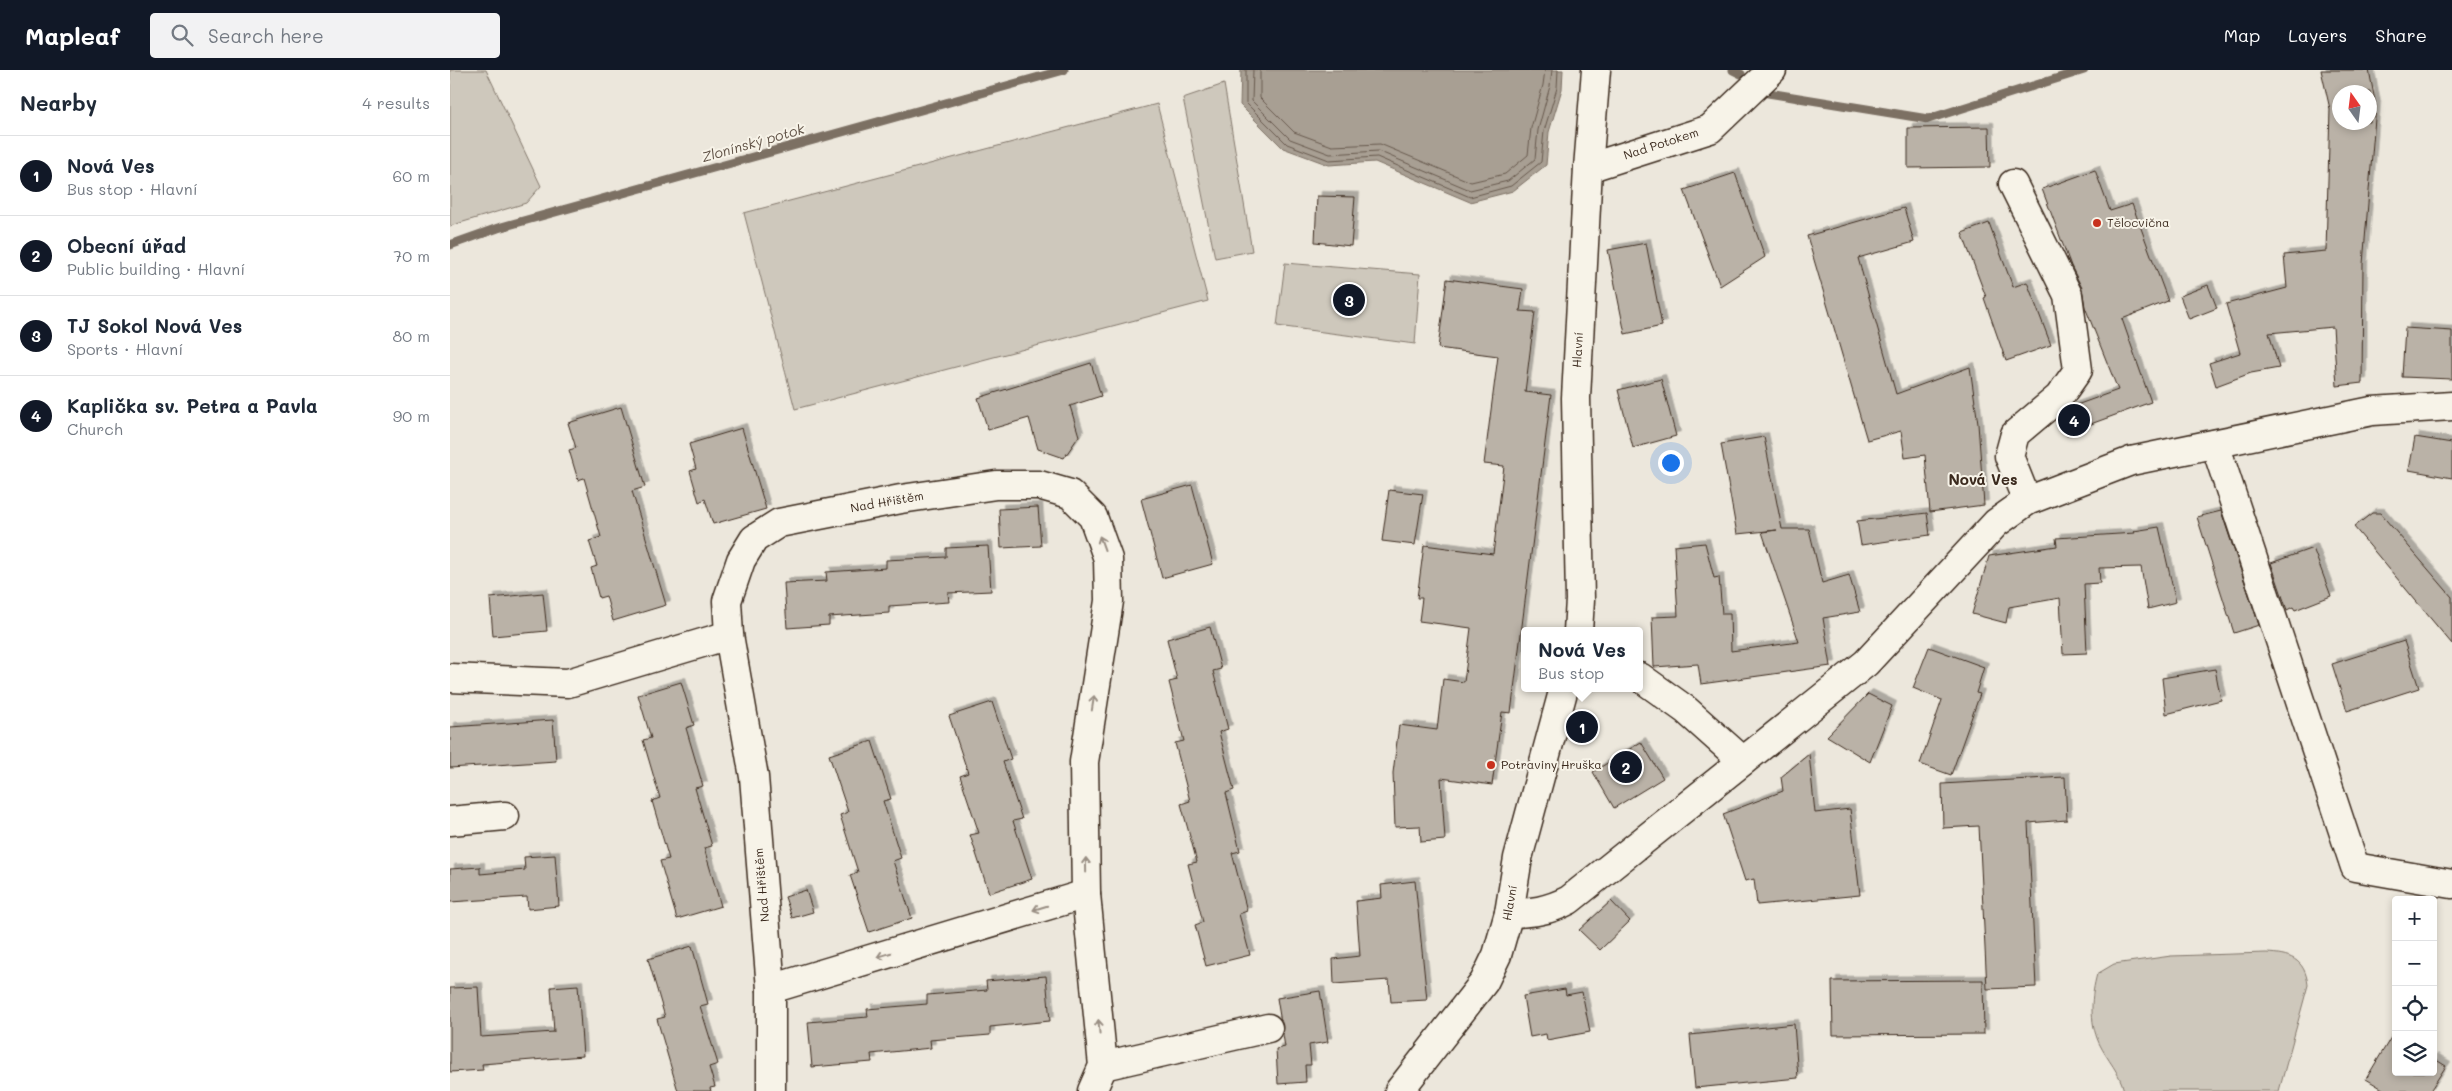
<!DOCTYPE html>
<meta charset="utf-8">
<style>
:root{--surface:#fff;--page:#f2f2f3;--text:#1f2937;--muted:#747a83;--line:#e0e1e3;--accent:#111827}
body{margin:0;font-family:Mali,sans-serif;background:var(--page);color:var(--text)}
.controls{position:absolute;right:15px;bottom:15px;display:grid;overflow:hidden;border-radius:5px;box-shadow:0 2px 8px #0003}
.controls button{width:45px;height:45px;display:grid;place-items:center;padding:0;border:0;border-bottom:1px solid var(--line);background:var(--surface);color:var(--text);font:25px sans-serif}
.compass{position:absolute;left:1882px;top:15px;width:45px;height:45px;border-radius:50%;background:var(--surface);box-shadow:0 2px 8px #0003;rotate:346deg}
.you{position:absolute;left:1220px;top:392px;width:18px;height:18px;margin:-12px;border:4px solid #fff;border-radius:50%;background:#1a73e8;box-shadow:0 0 0 8px #1a73e833}
.badge{display:grid;place-items:center;width:32px;height:32px;border-radius:50%;background:var(--accent);color:#fff;font-size:16px;font-weight:700}
.pin{position:absolute;translate:-50% -50%;border:2px solid #fff;box-shadow:0 1px 5px #0006}
.popup{position:absolute;left:1071px;top:557px;width:122px;height:65px;box-sizing:border-box;display:grid;place-content:center;border-radius:5px;background:var(--surface);filter:drop-shadow(0 1px 4px #0005);font-size:16px;white-space:nowrap;color:var(--muted)}
.popup b{font-size:19px;color:var(--text)}
.popup::after{content:'';position:absolute;left:50%;top:100%;margin-left:-10px;border:10px solid transparent;border-top-color:var(--surface)}
.list{margin:0;padding:0;list-style:none}
h2{display:flex;justify-content:space-between;align-items:center;height:65px;margin:0;padding:0 20px;font-size:21px}
h2 small{font-size:16px;font-weight:400;color:var(--muted)}
.list li{display:grid;grid-template-columns:32px 1fr auto;gap:15px;align-items:center;box-sizing:border-box;height:80px;padding:0 20px;border-top:1px solid var(--line)}
.list b{display:block;font-size:19px;white-space:nowrap}
.list p{margin:0;font-size:16px;white-space:nowrap;color:var(--muted)}
.list em{font-size:16px;font-style:normal;color:var(--muted)}
.icon{flex:none;width:28px;height:28px;fill:none;stroke:currentColor;stroke-width:2;stroke-linecap:round;stroke-linejoin:round}
.map{position:relative;flex:none;width:2002px;height:1021px;overflow:hidden}
header{display:flex;align-items:center;gap:30px;box-sizing:border-box;height:70px;padding:0 25px;background:var(--accent);color:#fff}
header strong{font-size:24px}
nav{display:flex;gap:28px;margin-inline-start:auto;font-size:18px}
.search{width:350px;height:45px;background:var(--page);display:flex;align-items:center;gap:12px;box-sizing:border-box;padding:0 18px;border-radius:5px;color:var(--muted);font-size:19px}
main{display:flex}
aside{flex:1;background:var(--surface)}
.map>svg:first-child{display:block}
.green{fill:#cec8bc;stroke:#84796d}
.water{fill:#a89f93;stroke:#7c7064}
.lines{fill:none;stroke-linecap:round;stroke-linejoin:round}
.shore{stroke:#67594d;stroke-width:1}
.stream{stroke:#7c7064;stroke-width:9}
.building{fill:#bab2a7;stroke:#3b2a1e;fill-rule:evenodd;filter:url(#shadow)}
.minor-casing{stroke:#3b2a1e;stroke-width:31}
.tertiary-casing{stroke:#3b2a1e;stroke-width:31}
.minor{stroke:#f7f3e8;stroke-width:28}
.tertiary{stroke:#f7f3e8;stroke-width:28}
.oneway{stroke:#998e83}
.poi-dot{fill:#c8321e;stroke:#f7f3e8;stroke-width:2}
.labels{text-anchor:middle;stroke-width:4;stroke-linejoin:round;paint-order:stroke}
.street-label{font-size:12px;fill:#3b2a1e;stroke:#f7f3e8}
.poi-label{font-size:12px;fill:#3b2a1e;stroke:#f7f3e8;text-anchor:start}
.water-label{font-size:14px;font-style:italic;fill:#615347;stroke:#f7f3e8}
.quarter-label{font-size:15px;font-weight:bold;fill:#3b2a1e;stroke:#f7f3e8}
</style>
<header>
<strong>Mapleaf</strong>
<div class="search"><svg class="icon" aria-label="search" viewBox="0 0 24 24"><circle cx="10" cy="10" r="6"/><path d="M15 15l6 6"/></svg>Search here</div>
<nav><a>Map</a><a>Layers</a><a>Share</a></nav>
</header>
<main>
<aside>
<h2>Nearby<small>4 results</small></h2>
<ul class="list">
<li><span class="badge">1</span><div><b>Nová Ves</b><p>Bus stop · Hlavní</p></div><em>60 m</em></li>
<li><span class="badge">2</span><div><b>Obecní úřad</b><p>Public building · Hlavní</p></div><em>70 m</em></li>
<li><span class="badge">3</span><div><b>TJ Sokol Nová Ves</b><p>Sports · Hlavní</p></div><em>80 m</em></li>
<li><span class="badge">4</span><div><b>Kaplička sv. Petra a Pavla</b><p>Church</p></div><em>90 m</em></li>
</ul>
</aside>
<div class="map">
<svg width="2002" height="1021" viewBox="0 0 2002 1021">
<defs>
<filter id="shadow"><feDropShadow dx="4.5" dy="-4.5" stdDeviation="0" flood-color="#0004"/></filter>
</defs>
<rect width="100%" height="100%" fill="#ece7dc"/>
<filter id="ink" filterUnits="userSpaceOnUse"><feTurbulence type="fractalNoise" baseFrequency=".02" numOctaves="2"/><feDisplacementMap in="SourceGraphic" scale="10" xChannelSelector="R" yChannelSelector="G"/><feConvolveMatrix kernelMatrix="1 2 1 2 8 2 1 2 1" color-interpolation-filters="sRGB"/></filter>
<g filter="url(#ink)">
<g class="green">
<polygon points="0,0 36,0 91,116 76,133 0,156"/>
<polygon points="774,14 802,181 765,188 733,28"/>
<polygon points="707,34 758,231 345,339 294,143"/>
<polygon points="835,193 970,204 965,274 827,256"/>
<path d="M1816 883C1839 884 1855 888 1858 915L1829 1021H1674C1670 1002 1657 990 1649 973 1639 951 1641 926 1647 904L1664 894 1721 886Z"/>
</g>
<polygon class="water" points="791,0 1113,0 1112,19 1099,62 1096,95 1063,121 1020,132 925,92 879,95 833,78 790,35"/>
<g class="lines">
<g class="shore">
<polyline points="796,0 796,33 837,74 879,90 927,87 1020,127 1061,116 1091,92 1094,61 1107,18 1108,0"/>
<polyline points="803,0 802,31 840,69 880,84 928,81 1020,120 1058,111 1085,89 1088,60 1100,16 1102,0"/>
<polyline points="810,0 810,28 844,62 882,76 930,74 1021,112 1055,104 1078,85 1081,58 1093,15 1095,0"/>
</g>
<g class="stream">
<polyline points="1283,0 1291,4"/>
<polyline points="1318,23 1478,49 1634,0"/>
<polyline points="0,175 48,158 614,0"/>
</g>
</g>
<g class="building">
<path d="M1871 0H1919L1926 36 1913 194 1912 313 1887 316 1883 257 1819 263 1829 298 1801 303 1766 316 1759 293 1790 283 1776 234 1837 218 1834 185 1876 181 1880 39ZM1890 22H1920V52H1890Z"/>
<polygon points="1539,57 1540,97 1458,98 1458,58"/>
<polygon points="1645,100 1660,141 1682,134 1718,231 1672,249 1701,332 1638,355 1639,358 1617,366 1610,346 1621,337 1668,320 1635,237 1632,218 1621,196 1592,119"/>
<polygon points="1285,103 1315,187 1270,216 1234,120"/>
<polygon points="867,126 905,127 901,176 865,172"/>
<polygon points="1454,138 1464,172 1408,188 1446,324 1520,297 1528,354 1534,435 1480,442 1475,385 1455,388 1451,361 1417,370 1357,166"/>
<polygon points="1539,153 1563,217 1577,212 1601,275 1556,291 1534,228 1536,227 1512,163"/>
<polygon points="1196,173 1212,256 1175,264 1158,180"/>
<polygon points="997,209 1073,219 1070,241 1085,242 1075,322 1101,325 1061,643 1052,642 1042,715 991,708 995,770 971,772 970,756 945,757 943,703 949,655 987,660 993,609 1014,612 1021,558 969,551 972,528 967,528 974,475 1043,484 1054,396 1034,394 1048,286 988,278"/>
<polygon points="1758,215 1767,238 1739,249 1730,226"/>
<polygon points="1955,258 2002,261 2002,309 1952,307"/>
<polygon points="641,293 651,326 620,336 629,366 614,388 588,379 579,348 538,360 528,328"/>
<polygon points="1211,309 1226,366 1183,378 1168,320"/>
<polygon points="171,337 195,417 182,421 216,535 163,551 156,526 149,528 141,498 147,496 139,471 151,467 134,408 128,410 119,380 126,378 118,353"/>
<polygon points="292,358 316,439 263,454 255,429 249,432 240,401 246,399 239,374"/>
<polygon points="1314,367 1332,459 1359,459 1372,513 1399,505 1410,542 1373,548 1381,596 1251,614 1248,594 1204,597 1202,547 1228,546 1224,476 1255,473 1264,508 1269,507 1272,544 1280,544 1281,581 1349,572 1312,462 1327,460 1287,464 1271,374"/>
<polygon points="1965,367 2002,373 2002,408 1959,400"/>
<polygon points="742,415 763,494 712,508 691,429"/>
<polygon points="939,420 973,424 965,475 932,471"/>
<polygon points="588,437 591,476 551,478 549,439"/>
<polygon points="1771,441 1809,555 1784,563 1747,447"/>
<polygon points="1477,443 1480,465 1411,475 1407,451"/>
<polygon points="1922,443 1930,443 2002,527 2002,574 1904,457"/>
<polygon points="1709,457 1726,532 1698,539 1691,497 1649,498 1650,513 1634,514 1637,583 1613,584 1610,528 1559,537 1556,553 1522,544 1539,486 1607,476 1606,468 1685,463 1684,461"/>
<polygon points="538,476 541,521 498,523 499,532 439,536 439,543 379,547 379,555 337,558 334,513 377,511 376,502 436,498 436,490 496,487 496,478"/>
<polygon points="1863,478 1881,526 1845,540 1843,537 1837,540 1821,493"/>
<polygon points="93,523 97,561 43,566 40,528"/>
<polygon points="760,557 771,599 763,601 778,659 769,662 784,720 776,723 790,781 782,783 797,841 789,844 800,885 756,896 745,855 753,852 738,794 747,792 731,734 740,731 725,673 734,671 719,612 727,610 717,569"/>
<polygon points="1954,571 1969,618 1897,641 1882,594"/>
<polygon points="1479,577 1534,597 1526,623 1530,624 1501,705 1470,694 1492,630 1463,618"/>
<polygon points="1765,599 1771,630 1716,644 1712,608"/>
<polygon points="231,612 244,655 236,658 253,716 245,718 262,776 254,778 271,836 227,849 210,791 219,789 202,731 210,728 193,670 201,668 188,625"/>
<polygon points="1418,624 1442,636 1420,692 1377,666"/>
<polygon points="542,632 561,689 553,692 572,749 563,751 582,809 539,823 520,765 529,763 510,706 518,703 499,646"/>
<polygon points="103,650 106,691 0,698 0,657"/>
<polygon points="422,671 441,729 433,731 451,788 443,791 462,848 419,862 400,805 408,802 390,745 398,742 379,685"/>
<polygon points="1191,672 1213,708 1164,738 1143,702"/>
<polygon points="1359,684 1365,743 1400,739 1410,825 1307,835 1304,809 1295,811 1273,744 1333,721 1331,707"/>
<polygon points="1615,707 1617,750 1578,753 1586,917 1537,919 1529,756 1493,758 1492,714"/>
<polygon points="105,785 109,836 78,839 77,827 0,832 0,799 30,797 30,804 75,800 74,787"/>
<polygon points="965,811 977,930 941,932 939,910 884,914 883,889 910,886 906,831 932,828 931,815"/>
<polygon points="356,820 363,842 342,848 335,827"/>
<polygon points="1161,831 1180,851 1150,880 1129,860"/>
<polygon points="242,876 258,934 250,936 268,994 259,997 265,1017 260,1018 261,1021 228,1021 207,949 215,947 198,889"/>
<polygon points="596,906 600,951 540,957 540,965 480,970 481,978 421,984 422,992 362,997 358,952 418,947 417,939 477,934 477,925 537,920 536,911"/>
<polygon points="1533,910 1534,964 1383,965 1382,911"/>
<polygon points="128,915 133,986 32,994 33,1000 0,1002 0,918 28,917 31,967 104,962 101,917"/>
<polygon points="1115,919 1116,925 1132,922 1140,962 1097,970 1096,964 1080,967 1073,926"/>
<polygon points="870,921 878,972 859,975 861,995 855,995 856,1012 828,1014 826,979 835,977 827,928"/>
<polygon points="1344,954 1348,1008 1245,1018 1240,965"/>
<polygon points="1943,964 1946,965 1946,1002 1983,1002 1983,988 1996,996 1980,1021 1936,1021 1916,1009"/>
</g>
<g class="lines">
<defs>
<g id="minor">
<polyline points="1138,98 1260,59 1322,0"/>
<polyline points="1563,114 1618,225 1628,300 1609,327 1565,364 1559,386 1577,431"/>
<polyline points="1765,374 1905,797 2002,814"/>
<polyline points="1190,607 1236,640 1293,691"/>
<polyline points="0,608 118,613 279,565"/>
<polyline points="0,751 55,746"/>
<polyline points="321,919 636,824"/>
<polyline points="653,996 818,958"/>
<polyline points="321,1021 321,919 304,707 279,565 277,531 291,490 304,469 329,453 451,429 546,415 589,415 620,424 643,447 658,489 659,531 634,692 636,824 653,996 642,1021"/>
</g>
<g id="tertiary">
<polyline points="1128,561 1130,530 1126,328 1138,98 1146,0"/>
<path d="M1059 843C1081 843 1098 841 1119 830L1416 593 1546 453 1577 431 1681 391 1922 341 2002 336"/>
<polyline points="949,1021 1034,912 1047,885 1059,843 1068,788 1114,618"/>
</g>
</defs>
<use href="#minor" class="minor-casing"/>
<use href="#tertiary" class="tertiary-casing"/>
<use href="#minor" class="minor"/>
<use href="#tertiary" class="tertiary"/>
</g>
<defs><path id="oneway-shaft" d="M-6 0H5M1.5-3L5.5 0L1.5 3" fill="none" stroke-width="1.6" stroke-linecap="round" stroke-linejoin="round" transform="scale(1.25)"/></defs>
<g class="oneway">
<use href="#oneway-shaft" transform="translate(652 473) rotate(-110)"/>
<use href="#oneway-shaft" transform="translate(643 633) rotate(-81)"/>
<use href="#oneway-shaft" transform="translate(636 795) rotate(-91)"/>
<use href="#oneway-shaft" transform="translate(590 838) rotate(163)"/>
<use href="#oneway-shaft" transform="translate(434 885) rotate(163)"/>
<use href="#oneway-shaft" transform="translate(649 957) rotate(-95)"/>
</g>
</g>
<g class="poi-dot">
<circle cx="1647" cy="153" r="5"/>
<circle cx="1041" cy="695" r="5"/>
</g>
<g class="labels">
<g class="street-label">
<text transform="translate(1211 74) rotate(-18)" y="4">Nad Potokem</text>
<text transform="translate(1128 280) rotate(-87)" y="4">Hlavní</text>
<text transform="translate(437 432) rotate(-10)" y="4">Nad Hřištěm</text>
<text transform="translate(312 815) rotate(-95)" y="4">Nad Hřištěm</text>
<text transform="translate(1060 833) rotate(-80)" y="4">Hlavní</text>
</g>
<g class="poi-label">
<text x="1657" y="157">Tělocvična</text>
<text x="1051" y="699">Potraviny Hruška</text>
</g>
<g class="water-label">
<text transform="translate(303 73) rotate(-16)" y="5">Zlonínský potok</text>
</g>
<g class="quarter-label">
<text x="1533" y="415">Nová Ves</text>
</g>
</g>
</svg>
<div class="controls">
<button>+</button>
<button>−</button>
<button><svg class="icon" aria-label="locate" viewBox="0 0 24 24"><circle cx="12" cy="12" r="6"/><path d="M12 2v4M12 18v4M2 12h4M18 12h4"/></svg></button>
<button><svg class="icon" aria-label="layers" viewBox="0 0 24 24"><path d="M12 4l9 5-9 5-9-5zM3 14l9 5 9-5"/></svg></button>
</div>
<svg class="compass" viewBox="-18 -18 36 36"><path d="M0-13l5 13h-10z" fill="#e53935"/><path d="M0 13l5-13h-10z" fill="#747a83"/></svg>
<div class="you"></div>
<div class="pin badge" style="left:1132px;top:657px">1</div>
<div class="popup"><b>Nová Ves</b>Bus stop</div>
<div class="pin badge" style="left:1176px;top:697px">2</div>
<div class="pin badge" style="left:899px;top:230px">3</div>
<div class="pin badge" style="left:1624px;top:350px">4</div>
</div>
</main>
